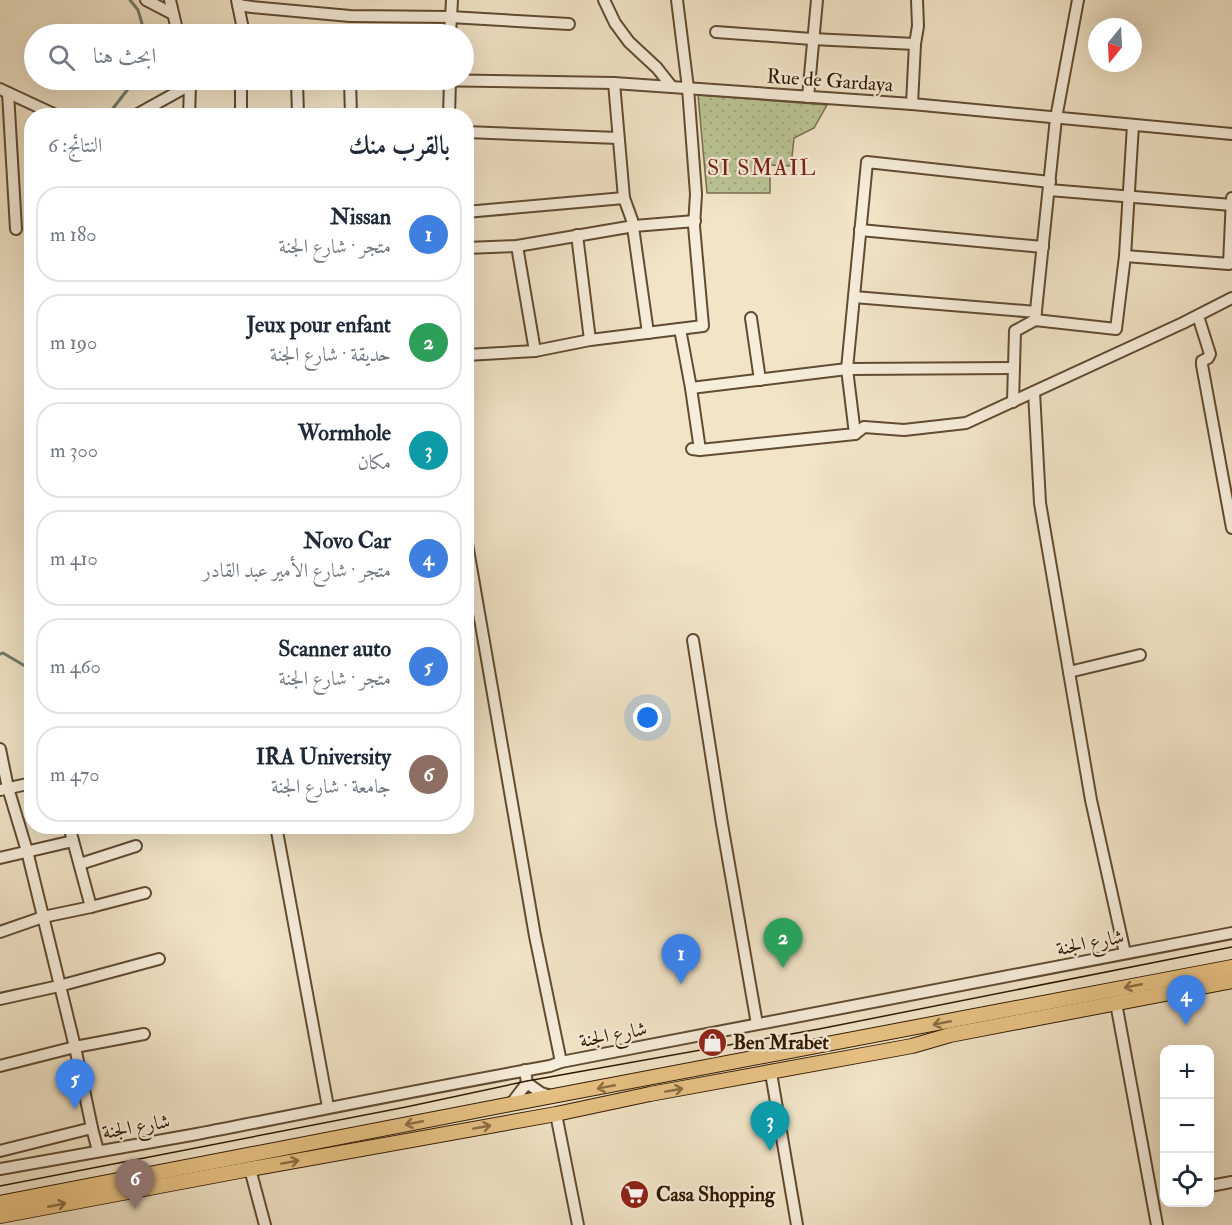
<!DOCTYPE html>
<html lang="ar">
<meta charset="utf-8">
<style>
:root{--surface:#fff;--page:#f6f6f7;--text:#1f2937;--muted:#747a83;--line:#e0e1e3;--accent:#8f2418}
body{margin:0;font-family:"IM FELL Double Pica",Amiri,serif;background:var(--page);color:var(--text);direction:rtl}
.controls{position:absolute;right:18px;bottom:18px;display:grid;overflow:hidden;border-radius:12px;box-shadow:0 6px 24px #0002}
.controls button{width:54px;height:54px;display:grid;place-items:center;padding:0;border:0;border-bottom:2px solid var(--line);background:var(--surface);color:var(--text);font:30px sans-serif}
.compass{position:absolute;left:1088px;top:18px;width:54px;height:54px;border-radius:50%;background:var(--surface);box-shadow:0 6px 24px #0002;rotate:198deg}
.you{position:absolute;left:648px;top:718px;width:21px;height:21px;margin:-15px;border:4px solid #fff;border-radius:50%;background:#1a73e8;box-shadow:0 0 0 9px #1a73e833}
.badge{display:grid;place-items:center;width:39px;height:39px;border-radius:50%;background:var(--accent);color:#fff;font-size:20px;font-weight:700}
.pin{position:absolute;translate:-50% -50px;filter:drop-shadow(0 2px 3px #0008)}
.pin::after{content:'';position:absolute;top:32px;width:21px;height:18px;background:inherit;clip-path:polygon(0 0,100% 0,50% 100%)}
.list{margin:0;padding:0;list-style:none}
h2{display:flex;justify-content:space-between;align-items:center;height:78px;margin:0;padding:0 24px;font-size:26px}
h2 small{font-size:20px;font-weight:400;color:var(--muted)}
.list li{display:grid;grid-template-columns:39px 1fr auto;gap:18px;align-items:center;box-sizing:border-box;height:96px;margin:0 12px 12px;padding:0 12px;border:2px solid var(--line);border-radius:24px}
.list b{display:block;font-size:22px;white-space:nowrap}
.list p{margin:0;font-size:20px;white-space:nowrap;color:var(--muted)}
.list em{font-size:20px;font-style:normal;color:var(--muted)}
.icon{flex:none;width:33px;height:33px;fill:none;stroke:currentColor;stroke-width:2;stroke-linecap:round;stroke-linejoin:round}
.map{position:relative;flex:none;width:1232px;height:1225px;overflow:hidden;direction:ltr}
.search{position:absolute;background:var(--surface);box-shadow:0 6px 24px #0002;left:24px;top:24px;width:450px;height:66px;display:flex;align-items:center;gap:15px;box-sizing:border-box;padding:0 21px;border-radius:33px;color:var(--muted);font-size:22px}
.panel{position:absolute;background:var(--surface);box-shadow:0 6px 24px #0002;left:24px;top:108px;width:450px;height:726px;border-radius:24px;direction:rtl}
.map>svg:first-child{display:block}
.grass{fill:url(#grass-dots);stroke:#766e4a;stroke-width:1.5}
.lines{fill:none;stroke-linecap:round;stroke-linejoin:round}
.stream{stroke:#717c6c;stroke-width:3}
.minor-casing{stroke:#614b32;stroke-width:14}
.major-casing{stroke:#311800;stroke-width:16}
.minor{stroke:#f6eddb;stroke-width:10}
.major{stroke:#e8c284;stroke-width:14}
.tram{stroke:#311800;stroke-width:1.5}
.oneway{stroke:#8c6d42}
.labels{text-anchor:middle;stroke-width:4.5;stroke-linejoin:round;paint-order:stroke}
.street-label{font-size:20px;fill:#311800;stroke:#f6eddb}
.poi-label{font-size:20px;font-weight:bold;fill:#311800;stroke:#f6eddb;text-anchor:start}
.quarter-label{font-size:22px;letter-spacing:1.5px;fill:#7a1f14;stroke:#f6eddb}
</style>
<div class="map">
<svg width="1232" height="1225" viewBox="0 0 1232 1225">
<defs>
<pattern id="grass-dots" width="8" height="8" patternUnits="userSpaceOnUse" patternTransform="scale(1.5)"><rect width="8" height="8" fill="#bbc495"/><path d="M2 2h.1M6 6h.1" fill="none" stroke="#a1a87f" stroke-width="1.8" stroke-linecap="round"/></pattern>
</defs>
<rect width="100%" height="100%" fill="#f1e4c7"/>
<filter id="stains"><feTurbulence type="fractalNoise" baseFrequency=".00333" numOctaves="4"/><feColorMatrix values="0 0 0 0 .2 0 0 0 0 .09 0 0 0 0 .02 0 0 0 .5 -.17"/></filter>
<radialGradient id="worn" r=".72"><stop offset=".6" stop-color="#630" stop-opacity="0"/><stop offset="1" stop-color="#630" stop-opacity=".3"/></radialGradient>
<polygon class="grass" points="698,95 827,105 814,128 794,138 791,166 770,165 770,193 707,193"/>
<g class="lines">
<g class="stream">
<polyline points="130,0 138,10 145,34"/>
<polyline points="107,116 135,80"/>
<polyline points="0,654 3,653 25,666 32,673"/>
</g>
<defs>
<g id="minor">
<polyline points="146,0 173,14"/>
<polyline points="170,0 178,34"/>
<polyline points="237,0 244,34"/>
<polyline points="604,0 615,23 629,42 657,68 672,87"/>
<polyline points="238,5 252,7 350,16 450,17 569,24"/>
<polyline points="716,32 812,39 915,44"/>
<polyline points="450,34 452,0"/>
<polyline points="189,80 190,85 189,116"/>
<polyline points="297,80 298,116"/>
<polyline points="350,80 351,116"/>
<polyline points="425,80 614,83 912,104 1232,134"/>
<polyline points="614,83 624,198 632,220 648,333"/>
<polyline points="0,89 58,116"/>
<polyline points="8,93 16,229"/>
<polyline points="808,97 817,0"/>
<polyline points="912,104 915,44 918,26 917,0"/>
<polyline points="134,116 199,80 205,80"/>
<polyline points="241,116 241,80"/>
<polyline points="449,116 450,80"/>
<polyline points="466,132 618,138"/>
<polyline points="1049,190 1232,205"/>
<polyline points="466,212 624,198"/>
<polyline points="860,230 1043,247"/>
<polyline points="577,235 590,340"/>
<polyline points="517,246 535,351"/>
<polyline points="466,248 517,246 634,226 695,221"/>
<polyline points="1125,256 1229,264 1232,198"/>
<polyline points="854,297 1036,312"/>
<polyline points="1198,316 1210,354 1208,358 1202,361 1202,365 1232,528"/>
<polyline points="751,318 760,380"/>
<polyline points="1035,320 1056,118 1078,0"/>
<polyline points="680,329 691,388 700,450"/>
<polyline points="466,355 535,351 590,340 703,326 694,226 696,194 688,88 677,0"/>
<polyline points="691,388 847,369 1014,368"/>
<polyline points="1034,392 1040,503 1091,800 1125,953"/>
<polyline points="1013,402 1015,331 1035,320 1116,329 1125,256 1133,125"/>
<polyline points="855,434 864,427 904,430 966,423 1183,323 1232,298"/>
<polyline points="692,449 700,450 855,434 847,369 867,162 1050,182"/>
<polyline points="466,538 535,936 561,1062"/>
<polyline points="693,640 722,824 757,1024"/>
<polyline points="1069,672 1140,655"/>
<polyline points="0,749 8,788 27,851 75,1047 92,1128 0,1151"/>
<polyline points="0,790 32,783"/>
<polyline points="69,826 91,907"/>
<polyline points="276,826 328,1107"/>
<polyline points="0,858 73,841"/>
<polyline points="80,864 136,846"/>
<polyline points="0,932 43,917 91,907 145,893"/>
<polyline points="0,999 59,986 159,959"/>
<polyline points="1116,1003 1157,1225"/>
<polyline points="0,1066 75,1047 144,1034"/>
<polyline points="525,1070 527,1083 541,1093 551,1096"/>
<polyline points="771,1073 797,1225"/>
<polyline points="511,1104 527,1083"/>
<polyline points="556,1114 578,1225"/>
<polyline points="92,1128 98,1151"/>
<path d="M0 1169C66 1157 132 1146 197 1134 315 1111 432 1087 550 1066L561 1062 1232 933"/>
<polyline points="250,1169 265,1225"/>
<polyline points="1210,1186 1232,1182"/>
</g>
<g id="major">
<polyline points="0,1203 511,1104 1232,967"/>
<polyline points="0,1216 250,1169 556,1114 650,1094 912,1046 950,1035 1232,981"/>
</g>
</defs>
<use href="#minor" class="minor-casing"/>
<use href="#major" class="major-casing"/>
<use href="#minor" class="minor"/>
<use href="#major" class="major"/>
<polyline class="tram" points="0,1186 406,1107 527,1081 819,1029 1232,947"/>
</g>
<defs><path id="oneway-shaft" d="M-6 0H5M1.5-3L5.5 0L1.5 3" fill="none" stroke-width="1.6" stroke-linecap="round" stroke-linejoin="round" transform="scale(1.5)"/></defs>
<g class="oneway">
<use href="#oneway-shaft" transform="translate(1133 986) rotate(169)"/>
<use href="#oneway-shaft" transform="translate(942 1023) rotate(169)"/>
<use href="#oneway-shaft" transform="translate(606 1087) rotate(169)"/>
<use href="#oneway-shaft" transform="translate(674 1090) rotate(-10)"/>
<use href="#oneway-shaft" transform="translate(414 1123) rotate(169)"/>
<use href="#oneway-shaft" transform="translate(482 1127) rotate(-10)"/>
<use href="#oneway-shaft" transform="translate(290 1162) rotate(-10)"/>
<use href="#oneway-shaft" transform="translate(57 1205) rotate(-11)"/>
</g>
<defs>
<symbol id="shop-disc" viewBox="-11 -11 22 22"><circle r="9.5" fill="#8f2418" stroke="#f6eddb"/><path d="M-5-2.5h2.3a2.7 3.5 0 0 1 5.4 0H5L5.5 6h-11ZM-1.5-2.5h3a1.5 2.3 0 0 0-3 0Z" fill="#fff"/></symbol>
<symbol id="supermarket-disc" viewBox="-11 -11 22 22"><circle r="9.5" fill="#8f2418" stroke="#f6eddb"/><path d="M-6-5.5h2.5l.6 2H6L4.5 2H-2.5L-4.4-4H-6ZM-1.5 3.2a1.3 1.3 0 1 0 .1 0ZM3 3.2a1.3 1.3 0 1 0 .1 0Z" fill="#fff"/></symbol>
</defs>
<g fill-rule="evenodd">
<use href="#shop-disc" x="696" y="1026" width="33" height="33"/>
<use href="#supermarket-disc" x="618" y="1178" width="33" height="33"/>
</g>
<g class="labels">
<g class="street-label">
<text transform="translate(830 80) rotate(4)" y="7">Rue de Gardaya</text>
<text transform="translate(1090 942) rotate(-11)" y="7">شارع الجنة</text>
<text transform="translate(613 1034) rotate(-11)" y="7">شارع الجنة</text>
<text transform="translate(136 1126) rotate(-10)" y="7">شارع الجنة</text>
</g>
<g class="poi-label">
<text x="733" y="1049">Ben Mrabet</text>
<text x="656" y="1201">Casa Shopping</text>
</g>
<g class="quarter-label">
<text x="762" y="175">SI SMAIL</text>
</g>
</g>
<rect width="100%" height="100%" filter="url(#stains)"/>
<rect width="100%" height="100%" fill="url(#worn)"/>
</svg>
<div class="controls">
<button>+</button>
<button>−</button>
<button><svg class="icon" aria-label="locate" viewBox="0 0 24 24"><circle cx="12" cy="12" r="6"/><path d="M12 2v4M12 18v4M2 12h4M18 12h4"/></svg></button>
</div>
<svg class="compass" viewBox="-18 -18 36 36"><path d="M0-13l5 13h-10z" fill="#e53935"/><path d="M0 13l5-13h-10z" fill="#747a83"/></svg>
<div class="you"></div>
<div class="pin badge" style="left:681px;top:984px;background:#3f7fe0">1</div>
<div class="pin badge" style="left:783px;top:968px;background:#2e9e5b">2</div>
<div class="pin badge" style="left:770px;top:1151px;background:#0f9aa8">3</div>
<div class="pin badge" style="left:1186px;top:1025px;background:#3f7fe0">4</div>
<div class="pin badge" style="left:75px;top:1109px;background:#3f7fe0">5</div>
<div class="pin badge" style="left:135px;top:1209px;background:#8d6e63">6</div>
<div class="search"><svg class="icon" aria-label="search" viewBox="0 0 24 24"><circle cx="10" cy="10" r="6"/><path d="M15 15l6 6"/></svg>ابحث هنا</div>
<section class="panel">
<h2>بالقرب منك<small>النتائج: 6</small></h2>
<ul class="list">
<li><span class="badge" style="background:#3f7fe0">1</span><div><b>Nissan</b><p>متجر · شارع الجنة</p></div><em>180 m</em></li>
<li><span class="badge" style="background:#2e9e5b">2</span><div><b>Jeux pour enfant</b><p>حديقة · شارع الجنة</p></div><em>190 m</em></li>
<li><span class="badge" style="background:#0f9aa8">3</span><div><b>Wormhole</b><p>مكان</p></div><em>300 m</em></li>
<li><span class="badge" style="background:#3f7fe0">4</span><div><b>Novo Car</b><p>متجر · شارع الأمير عبد القادر</p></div><em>410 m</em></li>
<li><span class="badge" style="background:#3f7fe0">5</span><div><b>Scanner auto</b><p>متجر · شارع الجنة</p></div><em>460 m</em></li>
<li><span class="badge" style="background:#8d6e63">6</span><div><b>IRA University</b><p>جامعة · شارع الجنة</p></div><em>470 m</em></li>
</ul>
</section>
</div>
